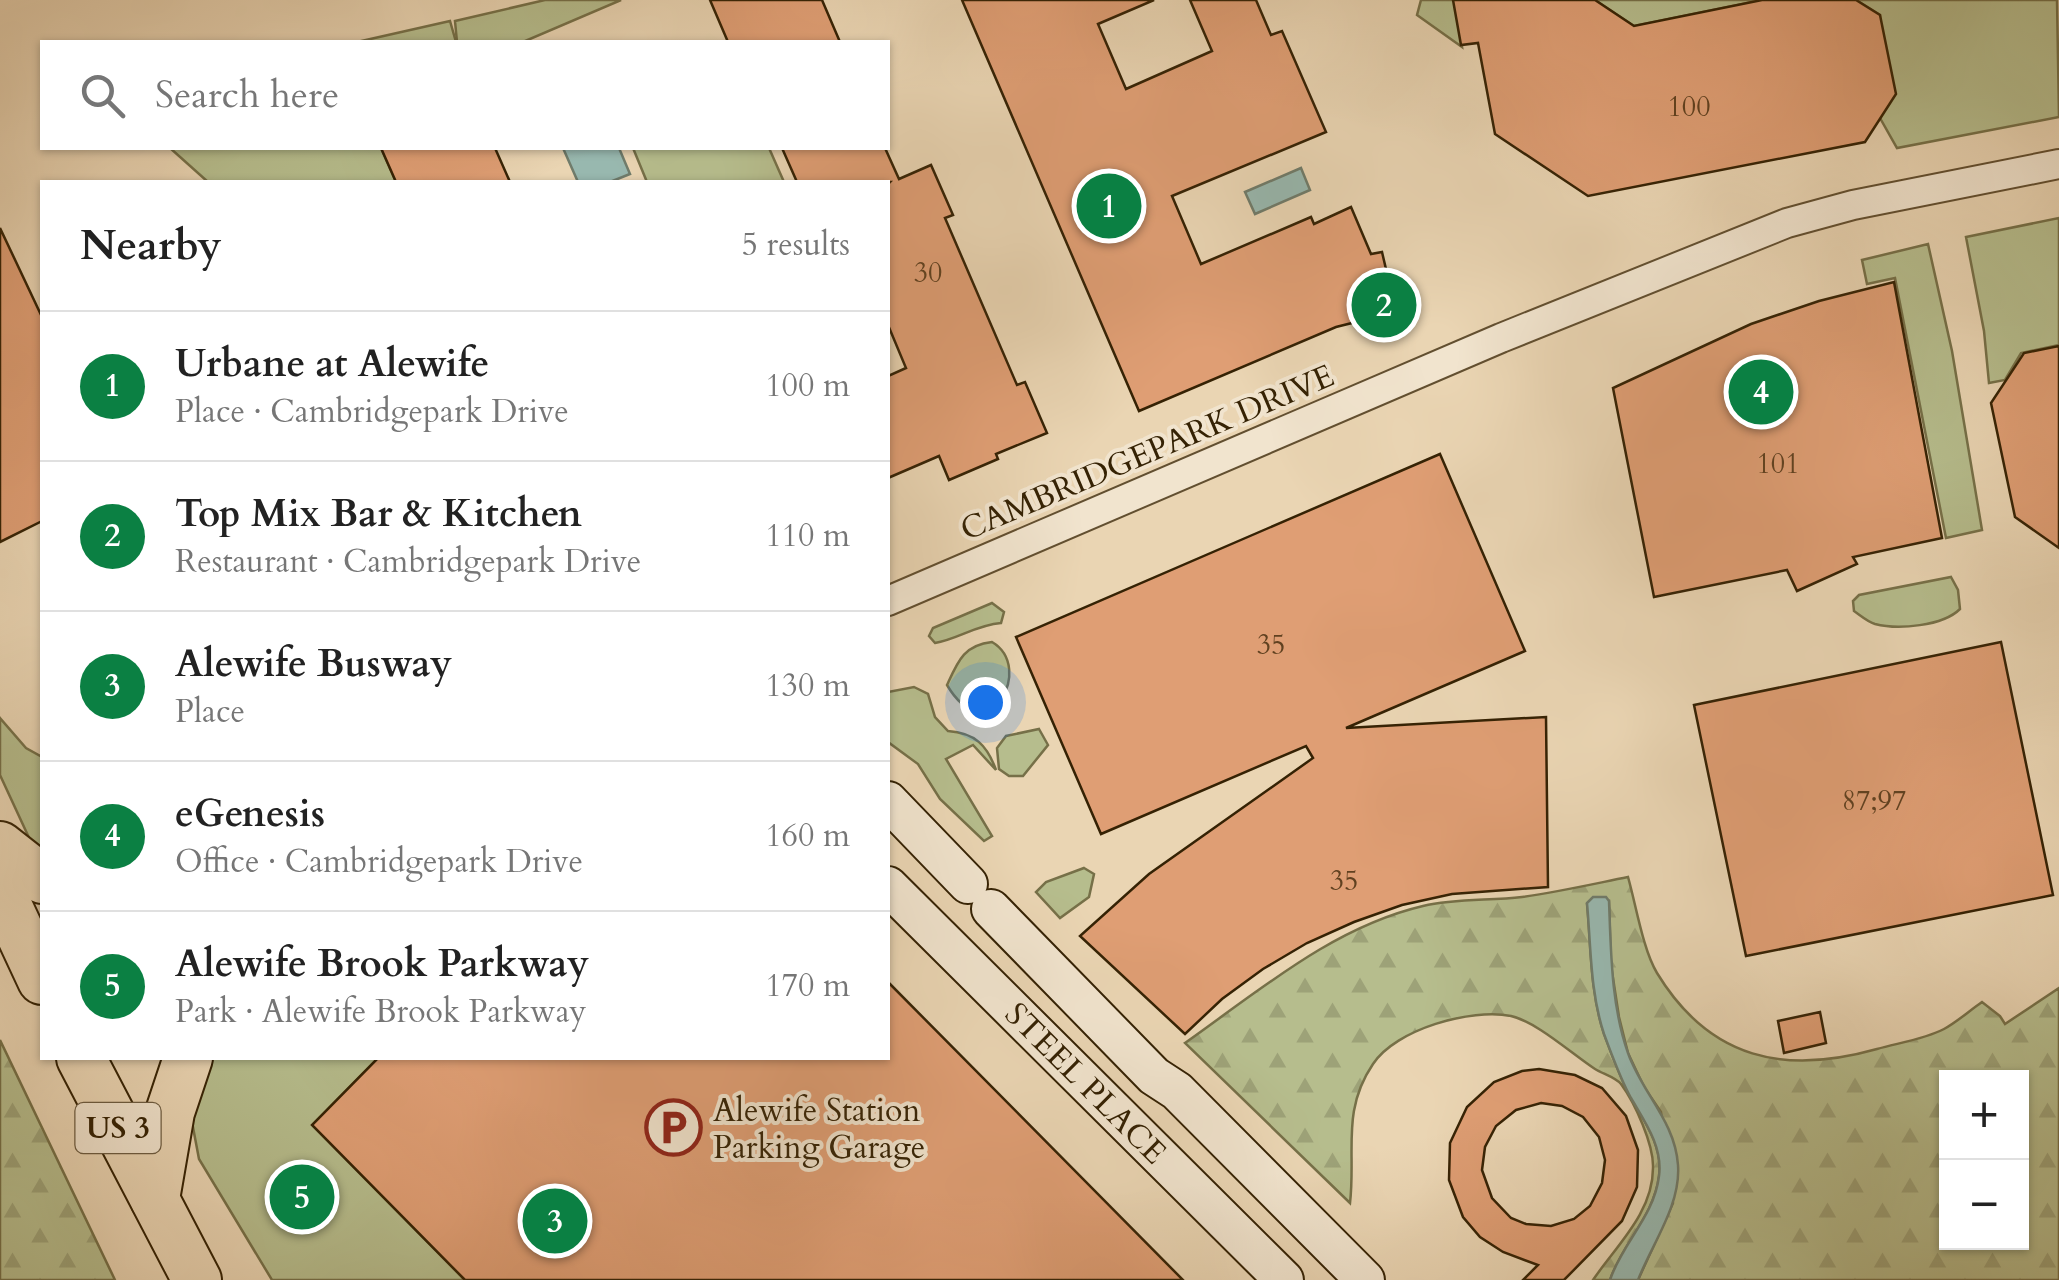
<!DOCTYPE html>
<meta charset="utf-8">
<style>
:root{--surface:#fff;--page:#f6f6f6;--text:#222;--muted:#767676;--line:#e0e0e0;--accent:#0b8043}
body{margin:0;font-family:Cardo,serif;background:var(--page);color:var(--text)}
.controls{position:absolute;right:30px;bottom:30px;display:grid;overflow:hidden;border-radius:0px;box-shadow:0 2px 8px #0004}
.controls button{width:90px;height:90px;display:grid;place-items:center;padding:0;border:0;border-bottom:2px solid var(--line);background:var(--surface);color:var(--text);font:50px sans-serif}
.you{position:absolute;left:985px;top:702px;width:35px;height:35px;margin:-25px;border:8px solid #fff;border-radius:50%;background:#1a73e8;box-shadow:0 0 0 15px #1a73e833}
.badge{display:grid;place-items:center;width:65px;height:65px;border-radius:50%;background:var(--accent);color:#fff;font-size:32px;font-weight:700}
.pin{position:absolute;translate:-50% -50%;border:5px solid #fff;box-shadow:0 2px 10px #0006}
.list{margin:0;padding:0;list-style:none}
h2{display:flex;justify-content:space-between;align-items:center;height:130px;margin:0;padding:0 40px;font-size:42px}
h2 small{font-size:32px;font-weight:400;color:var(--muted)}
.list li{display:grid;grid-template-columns:65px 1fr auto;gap:30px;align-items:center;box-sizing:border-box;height:150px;padding:0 40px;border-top:2px solid var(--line)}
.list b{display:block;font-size:38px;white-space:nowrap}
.list p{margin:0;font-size:32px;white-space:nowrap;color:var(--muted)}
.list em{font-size:32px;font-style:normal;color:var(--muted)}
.icon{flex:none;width:55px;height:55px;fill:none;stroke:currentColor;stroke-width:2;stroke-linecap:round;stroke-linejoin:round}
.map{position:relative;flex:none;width:2059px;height:1280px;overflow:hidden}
.search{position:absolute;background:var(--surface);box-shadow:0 2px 8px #0004;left:40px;top:40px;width:850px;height:110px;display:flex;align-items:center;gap:25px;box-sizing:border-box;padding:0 35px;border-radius:0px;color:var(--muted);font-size:38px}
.panel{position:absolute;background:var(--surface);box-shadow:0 2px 8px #0004;left:40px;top:180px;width:850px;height:880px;border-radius:0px}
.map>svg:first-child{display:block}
.green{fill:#b6bd8d;stroke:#767048;stroke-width:2.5}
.forest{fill:url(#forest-firs);stroke:#767048;stroke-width:2.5;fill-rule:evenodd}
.water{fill:#98b8af;stroke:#707c6b;stroke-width:2.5}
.building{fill:#df9e74;stroke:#352204;stroke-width:2.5;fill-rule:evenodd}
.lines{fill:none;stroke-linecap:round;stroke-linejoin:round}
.street-casing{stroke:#624f30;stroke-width:32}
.secondary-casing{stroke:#352204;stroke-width:42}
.highway-casing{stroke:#352204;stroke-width:52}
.street{stroke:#f1e4ce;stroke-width:28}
.secondary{stroke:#f1e4ce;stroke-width:38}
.highway{stroke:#ead5b3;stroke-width:48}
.labels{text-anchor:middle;stroke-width:8;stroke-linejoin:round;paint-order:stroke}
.number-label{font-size:28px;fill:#604120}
.shield{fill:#f1e4ce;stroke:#6d5c41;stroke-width:2.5}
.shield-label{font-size:30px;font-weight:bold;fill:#352204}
.street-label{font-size:32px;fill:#352204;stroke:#f1e4ce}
.poi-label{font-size:32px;fill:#352204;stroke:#f1e4ce;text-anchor:start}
</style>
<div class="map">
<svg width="2059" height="1280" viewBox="0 0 2059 1280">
<defs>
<pattern id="forest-firs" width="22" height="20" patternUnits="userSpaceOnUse" patternTransform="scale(2.5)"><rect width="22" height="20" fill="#b6bd8d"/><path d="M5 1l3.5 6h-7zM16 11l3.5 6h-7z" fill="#9da278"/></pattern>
</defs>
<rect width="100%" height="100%" fill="#ead5b3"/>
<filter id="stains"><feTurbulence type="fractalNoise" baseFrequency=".002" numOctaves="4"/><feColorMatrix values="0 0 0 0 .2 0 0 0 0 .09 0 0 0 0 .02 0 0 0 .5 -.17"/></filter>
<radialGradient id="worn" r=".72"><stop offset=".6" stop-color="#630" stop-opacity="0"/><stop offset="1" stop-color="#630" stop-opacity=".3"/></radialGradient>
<g class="green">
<polygon points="545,0 621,0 523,42 457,42 455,21"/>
<polygon points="1421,0 1454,0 1462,47 1417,15"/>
<polygon points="1595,0 1762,0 1634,26"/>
<polygon points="1856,0 2057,0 2059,117 1897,148 1880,118 1880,15"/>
<polygon points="450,21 456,42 357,42"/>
<polygon points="170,148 381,148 396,182 208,182"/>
<polygon points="633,148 769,148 784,182 647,182"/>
<polygon points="2059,218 2059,345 2021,353 2005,380 1989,383 1984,331 1966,237"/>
<polygon points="1928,244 1952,351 1982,530 1946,538 1895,278 1867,284 1862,260"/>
<path d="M1951 577 1958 590 1960 609C1943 626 1898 630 1875 624 1868 622 1860 615 1854 611L1853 601 1859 595Z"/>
<path d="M992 603 1004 612 1001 623C976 625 958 639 935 643L929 636 933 628Z"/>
<path d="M992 642C1036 668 987 753 947 685 958 661 964 645 992 642Z"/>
<path d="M914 687 928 694 935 717 948 731C975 733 987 745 996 770L973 745 946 759 992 836 984 841 940 799 918 764 888 742V692Z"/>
<polygon points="0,718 26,748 42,757 42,854 31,842 0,775"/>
<polygon points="1039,729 1048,745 1023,776 1009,776 999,769 997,748 1006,736"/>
<polygon points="1084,868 1094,874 1089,897 1060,918 1036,892 1046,882"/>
<polygon points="205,1058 378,1058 313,1125 465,1280 272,1280 199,1159 192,1122"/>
</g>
<g class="forest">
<path d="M1628 877C1636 905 1643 950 1657 973 1710 1060 1785 1075 1877 1049 1898 1043 1925 1039 1944 1029 1957 1022 1969 1011 1982 1002L2000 1016 2005 1024 2059 988V1280H1638L1673 1203 1661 1112 1644 1087 1628 1053 1619 1017 1611 965 1609 901 1587 904C1591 947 1590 992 1604 1034 1612 1055 1620 1078 1631 1098 1645 1122 1663 1147 1659 1176 1654 1217 1622 1243 1610 1280H1593C1616 1246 1653 1213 1653 1168 1654 1145 1635 1103 1621 1084 1615 1077 1603 1074 1595 1069 1572 1054 1537 1022 1511 1016 1471 1008 1396 1029 1373 1064 1341 1111 1356 1152 1350 1203L1185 1043C1259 991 1333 927 1423 906 1456 898 1489 901 1522 897 1558 892 1593 884 1628 877ZM1946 1078H2022V1242H1946Z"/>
<polygon points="0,1040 115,1280 0,1280"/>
</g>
<g class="water">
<polygon points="563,148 619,148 630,174 610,182 578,182"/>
<polygon points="1301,168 1310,190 1255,214 1245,192"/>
<path d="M1593 897H1606L1609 901C1611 951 1611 1005 1628 1053 1642 1093 1675 1121 1678 1165 1681 1205 1652 1244 1638 1280H1610C1622 1243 1654 1217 1659 1176 1663 1147 1645 1122 1631 1098 1620 1078 1612 1055 1604 1034 1590 992 1591 946 1587 903Z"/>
</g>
<g class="building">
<polygon points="710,0 822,0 840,42 728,42"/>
<polygon points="962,0 1154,0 1098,24 1126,89 1212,51 1190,0 1256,0 1271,35 1282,31 1326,132 1172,196 1201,264 1311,217 1314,224 1351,207 1371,254 1382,252 1396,312 1336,327 1139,411"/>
<polygon points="1453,0 1595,0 1634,26 1762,0 1856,0 1880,15 1896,94 1865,142 1588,196 1495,134 1478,43 1461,45"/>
<polygon points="381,148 495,148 510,182 396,182"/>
<polygon points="782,148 885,148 899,179 931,165 953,215 945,218 1017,385 1025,382 1047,433 996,454 998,459 949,480 939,456 888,478 888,376 906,368 888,325 888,184 890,182 797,182"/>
<polygon points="0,228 42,317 42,521 0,542"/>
<polygon points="1894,282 1942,538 1853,557 1857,564 1797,591 1787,570 1654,597 1613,388 1751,324 1819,301"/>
<polygon points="2059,346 2059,548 2015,517 1991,403 2024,353"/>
<polygon points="1440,454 1525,651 1346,728 1546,717 1548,887 1452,894 1402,905 1354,922 1307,943 1263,969 1222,999 1185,1034 1080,936 1149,874 1313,758 1306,746 1101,834 1016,637"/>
<polygon points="2001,642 2053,895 1746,956 1694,705"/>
<polygon points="888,982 1183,1280 465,1280 312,1125 378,1058 888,1058"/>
<polygon points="1820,1012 1826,1043 1784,1053 1778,1021"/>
<path d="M1539 1069 1575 1075 1602 1088 1626 1116 1638 1150 1637 1187 1622 1221 1564 1280H1523L1538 1265 1503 1252 1480 1237 1463 1217 1449 1180 1450 1143 1467 1107 1494 1082 1522 1071ZM1541 1103 1562 1106 1583 1117 1599 1137 1605 1160 1602 1183 1590 1206 1574 1219 1551 1226 1526 1224 1511 1218 1492 1198 1482 1170 1485 1147 1496 1126 1516 1110Z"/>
</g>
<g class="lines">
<defs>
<polyline id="street" points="888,601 1501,338 1787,223 1853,205 2059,164"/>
<g id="secondary">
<polyline points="888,801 968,884"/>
<polyline points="888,886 1284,1280"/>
<polyline points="991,909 1154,1076 1177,1091 1365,1280"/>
</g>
<g id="highway">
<polyline points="0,846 42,879"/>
<polyline points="0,890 42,980"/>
<polyline points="81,1058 197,1280"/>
<polyline points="155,1199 170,1112 188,1058"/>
</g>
</defs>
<use href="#street" class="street-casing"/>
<use href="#secondary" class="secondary-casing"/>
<use href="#highway" class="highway-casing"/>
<use href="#street" class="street"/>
<use href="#secondary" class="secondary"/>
<use href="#highway" class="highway"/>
</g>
<defs>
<symbol id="parking-ring" viewBox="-11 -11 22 22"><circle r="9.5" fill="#f1e4ce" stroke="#8f2418" stroke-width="1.5"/><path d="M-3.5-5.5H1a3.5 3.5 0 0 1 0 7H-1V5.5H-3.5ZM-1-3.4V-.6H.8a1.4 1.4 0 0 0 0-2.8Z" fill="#8f2418"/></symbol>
</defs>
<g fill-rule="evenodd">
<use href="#parking-ring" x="642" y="1096" width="63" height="63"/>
</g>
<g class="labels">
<g class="number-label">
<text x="1689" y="116">100</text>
<text x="928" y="282">30</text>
<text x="1778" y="473">101</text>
<text x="1271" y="654">35</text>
<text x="1874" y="810">87;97</text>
<text x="1344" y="890">35</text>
</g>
<rect class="shield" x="75.5" y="1103" width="85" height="50" rx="8"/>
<g class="shield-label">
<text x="118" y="1138">US 3</text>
</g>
<g class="street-label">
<text transform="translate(1147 452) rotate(-23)" y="11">CAMBRIDGEPARK DRIVE</text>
<text transform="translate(1086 1083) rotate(45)" y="11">STEEL PLACE</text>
</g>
<g class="poi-label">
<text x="713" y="1121">Alewife Station<tspan x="713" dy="37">Parking Garage</tspan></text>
</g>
</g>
<rect width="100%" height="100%" filter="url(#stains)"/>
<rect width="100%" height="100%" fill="url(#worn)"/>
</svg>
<div class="controls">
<button>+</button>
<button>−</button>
</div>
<div class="you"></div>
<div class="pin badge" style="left:1109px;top:206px">1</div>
<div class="pin badge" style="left:1384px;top:305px">2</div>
<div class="pin badge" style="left:555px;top:1221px">3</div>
<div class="pin badge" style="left:1761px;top:392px">4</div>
<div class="pin badge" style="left:302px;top:1197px">5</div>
<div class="search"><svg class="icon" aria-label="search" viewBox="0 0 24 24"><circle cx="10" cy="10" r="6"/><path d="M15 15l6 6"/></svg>Search here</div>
<section class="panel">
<h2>Nearby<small>5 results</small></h2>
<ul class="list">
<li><span class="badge">1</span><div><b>Urbane at Alewife</b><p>Place · Cambridgepark Drive</p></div><em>100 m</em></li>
<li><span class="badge">2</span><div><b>Top Mix Bar &amp; Kitchen</b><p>Restaurant · Cambridgepark Drive</p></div><em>110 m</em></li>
<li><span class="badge">3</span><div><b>Alewife Busway</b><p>Place</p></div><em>130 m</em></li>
<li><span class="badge">4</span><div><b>eGenesis</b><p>Office · Cambridgepark Drive</p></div><em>160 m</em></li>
<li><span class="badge">5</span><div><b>Alewife Brook Parkway</b><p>Park · Alewife Brook Parkway</p></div><em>170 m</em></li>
</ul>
</section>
</div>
